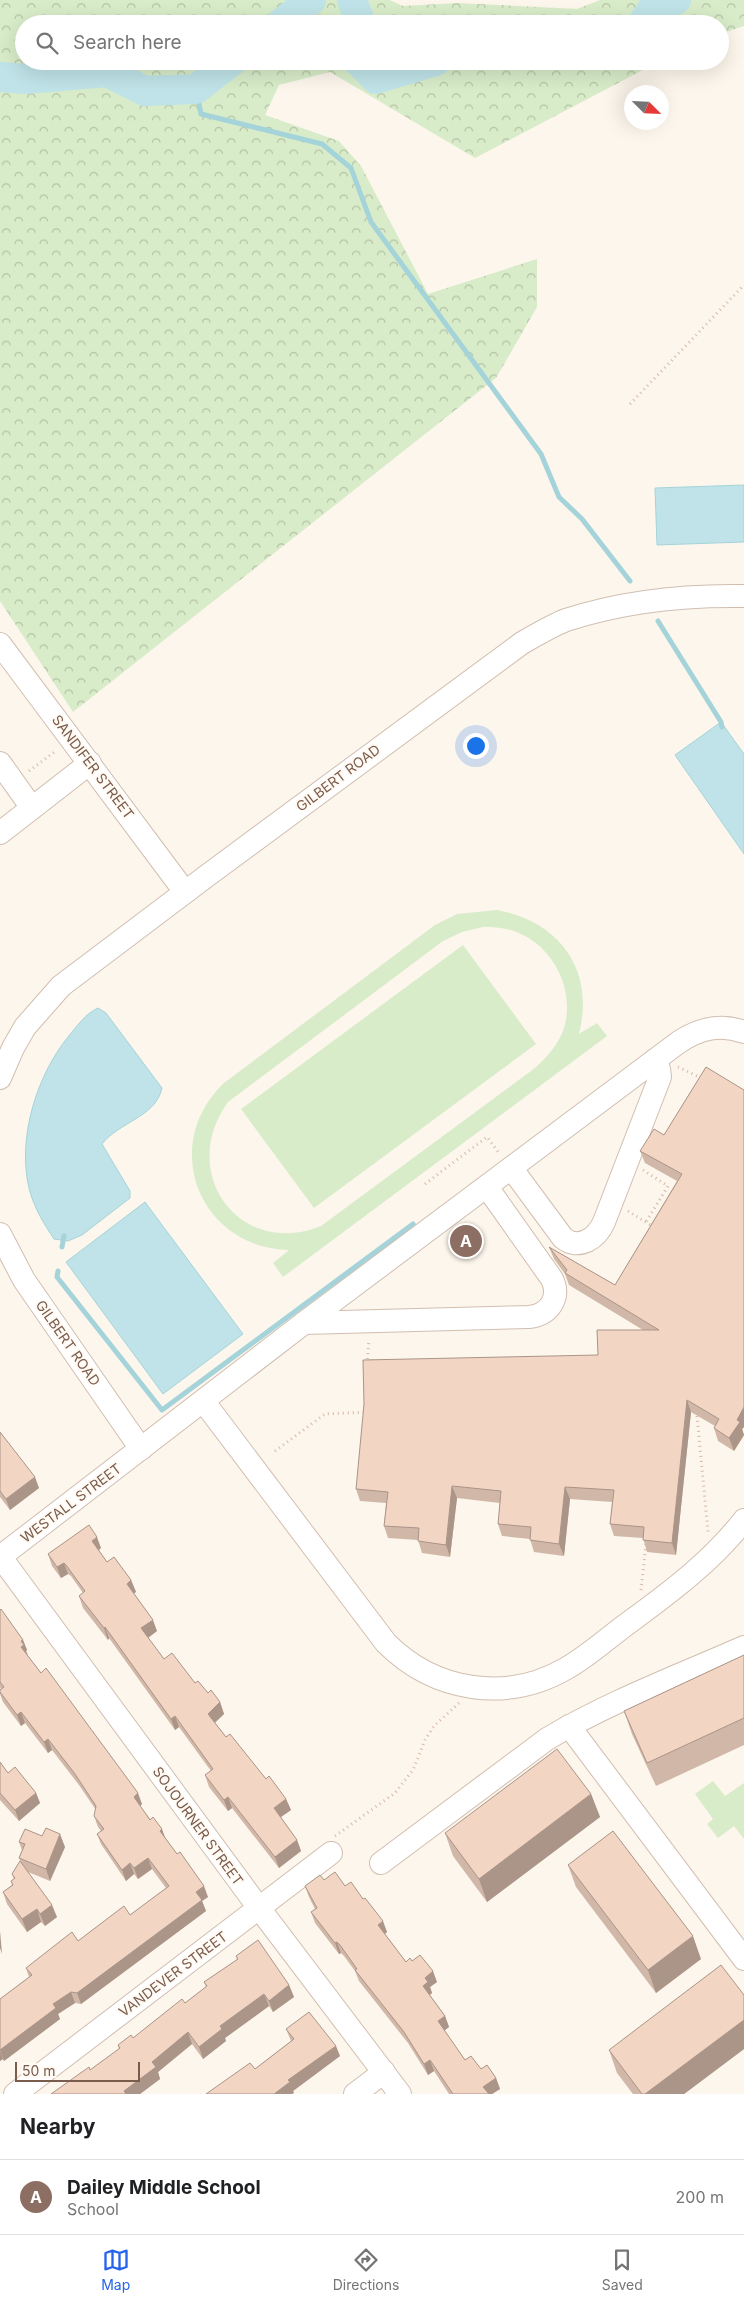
<!DOCTYPE html>
<style>
:root{--surface:#fff;--page:#f6f6f6;--text:#202124;--muted:#757577;--line:#e0e0e0;--accent:#2563eb}
body{margin:0;font-family:Inter,sans-serif;background:var(--page);color:var(--text)}
.compass{position:absolute;left:624px;top:85px;width:45px;height:45px;border-radius:50%;background:var(--surface);box-shadow:0 5px 20px #0002;rotate:114deg}
.scale{position:absolute;left:15px;bottom:12px;width:125px;box-sizing:border-box;padding-left:5px;border:2px solid #7a5c4d;border-top:0;font-size:14px;line-height:18px;white-space:nowrap;color:#7a5c4d;-webkit-text-stroke:4px #fffaf3;paint-order:stroke}
.you{position:absolute;left:475px;top:745px;width:18px;height:18px;margin:-12px;border:4px solid #fff;border-radius:50%;background:#1a73e8;box-shadow:0 0 0 8px #1a73e833}
.badge{display:grid;place-items:center;width:32px;height:32px;border-radius:50%;background:var(--accent);color:#fff;font-size:16px;font-weight:700}
.pin{position:absolute;translate:-50% -50%;border:2px solid #fff;box-shadow:0 1px 5px #0006}
.list{margin:0;padding:0;list-style:none}
h2{display:flex;justify-content:space-between;align-items:center;height:65px;margin:0;padding:0 20px;font-size:21px}
h2 small{font-size:16px;font-weight:400;color:var(--muted)}
.list li{display:grid;grid-template-columns:32px 1fr auto;gap:15px;align-items:center;box-sizing:border-box;height:75px;padding:0 20px;border-top:1px solid var(--line)}
.list b{display:block;font-size:19px;white-space:nowrap}
.list p{margin:0;font-size:16px;white-space:nowrap;color:var(--muted)}
.list em{font-size:16px;font-style:normal;color:var(--muted)}
.icon{flex:none;width:28px;height:28px;fill:none;stroke:currentColor;stroke-width:2;stroke-linecap:round;stroke-linejoin:round}
.map{position:relative;flex:none;width:744px;height:2094px;overflow:hidden}
.search{position:absolute;background:var(--surface);box-shadow:0 5px 20px #0002;left:15px;right:15px;top:15px;height:55px;display:flex;align-items:center;gap:12px;box-sizing:border-box;padding:0 18px;border-radius:28px;color:var(--muted);font-size:19px}
.sheet{height:140px;background:var(--surface)}
nav{display:flex;justify-content:space-around;align-items:center;box-sizing:border-box;height:70px;border-top:1px solid var(--line);background:var(--surface);font-size:14px;color:var(--muted)}
nav a{display:grid;justify-items:center;gap:2px}
nav .on{color:var(--accent)}
.map>svg:first-child{display:block}
.forest{fill:url(#forest-crowns)}
.park{fill:#d8ecc9;fill-rule:evenodd}
.water{fill:#bfe3e8;stroke:#a5d3da}
.lines{fill:none;stroke-linecap:round;stroke-linejoin:round}
.stream{stroke:#a5d3da;stroke-width:5}
.river{stroke:#bfe3e8;stroke-width:30}
.minor-casing{stroke:#d1beb0;stroke-width:24}
.path{stroke:#d9b8a5;stroke-width:3;stroke-dasharray:1 4;stroke-linecap:butt}
.minor{stroke:#fff;stroke-width:22}
.wall{fill:#d1b7a8}
.shaded-wall{fill:#aa9588}
.building{fill:#f3d5c3;stroke:#aa9588}
.labels{text-anchor:middle;stroke-width:4;stroke-linejoin:round;paint-order:stroke}
.street-label{font-size:14px;fill:#7a5c4d;stroke:#fffaf3}
</style>
<div class="map">
<svg width="744" height="2094" viewBox="0 0 744 2094">
<defs>
<pattern id="forest-crowns" width="20" height="18" patternUnits="userSpaceOnUse" patternTransform="scale(1.25)"><rect width="20" height="18" fill="#d8ecc9"/><path d="M2 6a3 3 0 1 1 6 0M12 15a3 3 0 1 1 6 0" fill="none" stroke="#b4c2a5"/></pattern>
</defs>
<rect width="100%" height="100%" fill="#fdf6ec"/>
<polygon class="forest" points="0,0 390,0 403,6 458,3 577,9 600,0 744,0 744,26 720,34 720,24 24,24 24,61 660,61 475,158 330,72 279,85 265,115 339,141 361,166 428,294 537,259 537,307 496,378 73,712 0,601"/>
<g class="park">
<path d="M497 910C561 922 595 971 579 1034L597 1023 607 1036 283 1277 273 1263 289 1250C199 1248 159 1145 224 1083L435 925 457 914ZM483 927C496 927 509 928 521 934 556 950 576 994 563 1031 557 1046 547 1057 535 1068L321 1226C239 1259 177 1172 228 1102L443 941 462 932Z"/>
<polygon points="463,945 536,1044 314,1208 241,1109"/>
<polygon points="713,1781 725,1796 744,1783 744,1839 734,1826 718,1838 707,1824 713,1819 695,1794"/>
</g>
<g class="water">
<polygon points="744,485 744,542 657,545 655,488"/>
<polygon points="721,722 744,754 744,854 675,755"/>
<path d="M98 1008 106 1013 162 1088C156 1117 119 1122 102 1144L130 1191V1198L82 1235 68 1241 54 1239C44 1224 33 1206 29 1188 17 1138 37 1075 68 1037 77 1026 85 1014 98 1008Z"/>
<polygon points="145,1202 243,1334 163,1394 66,1262"/>
</g>
<g class="lines">
<g class="stream">
<polyline points="196,89 201,114 322,144 351,168 371,222 541,454 559,497 582,519 630,581"/>
<polyline points="658,621 721,722 722,727"/>
<polyline points="62,1247 64,1236"/>
<polyline points="58,1271 57,1277 162,1410 413,1224"/>
</g>
<g class="river">
<polyline points="352,0 359,19 359,24"/>
<polyline points="280,24 311,0"/>
<polyline points="642,24 655,5 676,0"/>
<polyline points="358,61 376,79 436,61"/>
<polyline points="0,77 26,79 107,72 145,91 196,89 232,61"/>
</g>
<defs>
<g id="minor">
<polyline points="0,644 185,892"/>
<polyline points="0,763 32,808"/>
<polyline points="0,833 90,763"/>
<path d="M0 1078 13 1048 25 1027 61 986 208 875 522 643C536 635 551 626 566 620 624 601 684 595 744 596"/>
<path d="M512 1169 563 1238C579 1251 597 1238 604 1222L660 1077 659 1069 655 1060"/>
<polyline points="0,1234 24,1280 141,1449"/>
<path d="M304 1323 529 1317C549 1315 561 1298 552 1279L487 1187"/>
<path d="M204 1402 386 1643C435 1692 507 1703 567 1668 590 1655 610 1636 631 1621 672 1591 713 1560 744 1520"/>
<polyline points="0,1556 253,1900 400,2094"/>
<path d="M0 1557 304 1323 679 1042C699 1029 720 1023 744 1032"/>
<polyline points="569,1726 744,1959"/>
<path d="M381 1863 547 1739C609 1702 678 1676 744 1647"/>
<polyline points="15,2094 331,1853"/>
<polyline points="355,2094 384,2072"/>
</g>
</defs>
<use href="#minor" class="minor-casing"/>
<g class="path">
<polyline points="630,404 744,285"/>
<polyline points="29,771 56,751"/>
<polyline points="678,1067 701,1078"/>
<polyline points="643,1170 668,1186 646,1222"/>
<polyline points="425,1184 487,1137 499,1153"/>
<polyline points="628,1211 652,1226"/>
<polyline points="367,1364 369,1340"/>
<polyline points="697,1416 708,1532"/>
<polyline points="275,1451 325,1414 367,1412"/>
<polyline points="641,1590 646,1544"/>
<polyline points="335,1836 395,1793 413,1770 425,1740 434,1726 459,1703"/>
</g>
<use href="#minor" class="minor"/>
</g>
<g class="wall">
<polygon points="706,1067 744,1427 742,1429 744,1435 734,1451 718,1441 714,1428 715,1426 691,1412 676,1555 647,1552 643,1538 614,1536 610,1524 612,1502 570,1499 564,1556 534,1552 530,1539 502,1536 498,1524 500,1503 457,1498 450,1557 422,1553 418,1540 388,1538 384,1526 386,1503 360,1501 356,1489 643,1330 569,1285 565,1274 554,1259 549,1247 615,1285 677,1181 645,1163 640,1151 664,1135"/>
<polygon points="0,1432 39,1488 10,1510 0,1497"/>
<polygon points="101,1548 99,1550 107,1562 131,1580 136,1592 134,1593 157,1631 148,1638 164,1659 220,1702 224,1714 215,1723 226,1737 266,1779 286,1799 291,1810 281,1817 297,1840 301,1851 279,1868 232,1808 228,1811 209,1787 205,1775 211,1771 179,1727 175,1730 109,1638 108,1640 83,1608 79,1596 83,1593 71,1576 68,1574 61,1578 52,1566 48,1554"/>
<polygon points="0,1610 23,1640 27,1650 26,1651 28,1656 142,1804 140,1806 166,1839 208,1897 202,1901 206,1911 81,2004 75,2003 58,2014 60,2019 4,2061 3,2059 0,2061 0,1999 29,1977 26,1968 78,1941 130,1915 166,1888 152,1869 138,1879 134,1874 126,1881 101,1844 97,1834 101,1831 98,1827 94,1816 96,1810 79,1785 52,1750 48,1753 25,1723 21,1726 3,1702 0,1694 0,1690 1,1689 0,1687"/>
<polygon points="744,1655 744,1745 656,1786 632,1734 624,1711"/>
<polygon points="0,1762 8,1773 36,1793 40,1803 19,1821 0,1800"/>
<polygon points="591,1794 600,1817 487,1902 453,1856 445,1833"/>
<polygon points="19,1842 65,1847 50,1881 28,1872 57,1917 45,1926 41,1922 27,1932 7,1904 3,1892 12,1885 11,1881 14,1879 12,1874 21,1863 19,1858 22,1850"/>
<polygon points="568,1865 701,1959 656,1993 576,1887"/>
<polygon points="324,1880 345,1886 387,1932 385,1934 406,1962 412,1961 437,1982 430,1987 432,1993 430,1995 445,2016 449,2027 444,2031 465,2060 496,2078 500,2089 492,2094 449,2094 434,2071 428,2075 408,2043 359,1981 355,1971 344,1956 341,1953 339,1954 315,1923 311,1912 315,1909 309,1897 305,1886"/>
<polygon points="236,1956 289,1985 294,1997 273,2012 269,2006 225,2038 226,2041 203,2059 192,2044 158,2072 160,2079 140,2094 51,2094 90,2070 119,2049 118,2045 133,2038 185,2003 206,1987 204,1982 237,1960"/>
<polygon points="744,1995 744,2049 684,2094 633,2094 617,2073 609,2050"/>
<polygon points="286,2029 340,2056 293,2091 294,2093 255,2069 291,2041"/>
</g>
<g class="shaded-wall">
<polygon points="687,1400 691,1412 676,1555 672,1543"/>
<polygon points="744,1407 744,1427 742,1429 744,1435 734,1451 729,1438 737,1420"/>
<polygon points="35,1477 39,1488 10,1510 6,1499"/>
<polygon points="452,1486 457,1498 450,1557 446,1545"/>
<polygon points="565,1487 570,1499 564,1556 559,1544"/>
<polygon points="97,1537 101,1548 96,1552 92,1541"/>
<polygon points="64,1563 68,1574 61,1578 57,1567"/>
<polygon points="131,1580 136,1592 131,1595 127,1584"/>
<polygon points="153,1620 157,1631 145,1640 141,1628"/>
<polygon points="105,1627 109,1638 108,1640 104,1628"/>
<polygon points="23,1640 27,1650 26,1651 28,1655 21,1647 21,1641"/>
<polygon points="220,1702 224,1714 212,1725 208,1714"/>
<polygon points="21,1712 25,1723 21,1726 17,1715"/>
<polygon points="175,1716 179,1727 175,1730 171,1719"/>
<polygon points="48,1739 52,1750 48,1753 44,1742"/>
<polygon points="36,1793 40,1803 19,1821 15,1810"/>
<polygon points="138,1793 142,1804 138,1808 134,1797"/>
<polygon points="591,1794 600,1817 487,1902 479,1879"/>
<polygon points="228,1797 232,1808 228,1811 224,1800"/>
<polygon points="286,1799 291,1810 278,1819 274,1808"/>
<polygon points="162,1829 166,1840 160,1831"/>
<polygon points="60,1834 65,1847 50,1881 46,1869"/>
<polygon points="297,1840 301,1851 279,1868 275,1857"/>
<polygon points="148,1858 152,1869 138,1879 134,1868"/>
<polygon points="130,1863 134,1874 126,1881 122,1870"/>
<polygon points="204,1886 208,1897 202,1901 206,1911 81,2004 77,1993"/>
<polygon points="52,1905 57,1917 45,1926 40,1914"/>
<polygon points="37,1909 41,1922 27,1932 22,1919"/>
<polygon points="383,1921 387,1932 382,1936 378,1925"/>
<polygon points="0,1931 2,1954 0,1948"/>
<polygon points="693,1936 701,1959 656,1993 648,1970"/>
<polygon points="337,1942 341,1953 339,1954 335,1943"/>
<polygon points="433,1971 437,1982 430,1987 432,1993 427,1997 423,1986 425,1978"/>
<polygon points="289,1985 294,1997 273,2012 269,2001"/>
<polygon points="71,1992 75,2003 58,2014 60,2019 4,2061 0,2050 53,2004"/>
<polygon points="264,1994 269,2006 225,2038 226,2041 203,2059 199,2047 220,2026"/>
<polygon points="445,2016 449,2027 442,2032 438,2021"/>
<polygon points="744,2020 744,2049 684,2094 645,2094"/>
<polygon points="188,2032 192,2044 158,2072 160,2079 140,2094 125,2094 124,2091 152,2062"/>
<polygon points="336,2046 340,2056 293,2091 294,2093 292,2094 274,2094 288,2080"/>
<polygon points="0,2051 3,2059 0,2061"/>
<polygon points="430,2060 434,2071 428,2075 424,2064"/>
<polygon points="496,2078 500,2089 492,2094 486,2094 483,2087"/>
</g>
<g class="building">
<polygon points="706,1067 744,1090 744,1407 737,1420 740,1422 729,1438 714,1428 719,1419 687,1400 672,1543 643,1540 644,1527 610,1524 614,1490 565,1487 559,1544 530,1540 531,1527 498,1524 501,1491 452,1486 446,1545 418,1541 419,1528 384,1526 388,1492 356,1489 364,1404 363,1360 598,1355 597,1330 659,1330 565,1273 567,1270 549,1247 615,1285 682,1174 640,1151 654,1129 664,1135"/>
<polygon points="0,1432 35,1477 6,1499 0,1491"/>
<polygon points="89,1525 97,1537 92,1541 107,1562 114,1557 131,1580 127,1584 153,1620 141,1628 164,1659 172,1653 195,1683 198,1681 208,1693 211,1690 220,1702 208,1714 226,1737 230,1734 266,1779 269,1776 286,1799 274,1808 297,1840 275,1857 228,1797 224,1800 205,1775 213,1769 175,1716 171,1719 105,1627 104,1628 79,1596 85,1591 66,1565 64,1563 57,1567 48,1554"/>
<polygon points="1,1609 23,1640 21,1641 24,1645 21,1647 41,1673 46,1668 138,1793 134,1797 150,1820 153,1817 162,1829 160,1831 177,1854 180,1852 204,1886 196,1892 202,1900 77,1993 71,1992 53,2004 56,2008 0,2050 0,1999 32,1975 26,1968 72,1932 78,1941 124,1906 130,1915 169,1886 148,1858 134,1868 130,1863 122,1870 97,1834 104,1829 94,1816 96,1806 75,1774 48,1739 44,1742 21,1712 17,1715 0,1692 0,1690 4,1687 0,1682 0,1610"/>
<polygon points="744,1655 744,1718 647,1763 624,1711"/>
<polygon points="557,1749 591,1794 479,1879 445,1833"/>
<polygon points="0,1762 8,1773 15,1767 36,1793 15,1810 0,1793"/>
<polygon points="46,1828 60,1834 46,1869 19,1858 25,1844 19,1842 25,1829 42,1836"/>
<polygon points="613,1831 693,1936 648,1970 568,1865"/>
<polygon points="20,1861 52,1905 40,1914 37,1909 22,1919 3,1892 13,1885 11,1881 15,1878 12,1874"/>
<polygon points="335,1872 345,1886 351,1882 363,1899 365,1898 383,1921 378,1925 406,1962 410,1958 412,1961 420,1955 433,1971 425,1978 428,1982 423,1986 445,2016 438,2021 465,2060 471,2056 481,2069 487,2065 496,2078 483,2087 489,2094 453,2094 430,2060 424,2064 404,2032 355,1970 357,1969 340,1945 337,1942 335,1943 311,1912 317,1908 305,1886 320,1875 324,1880"/>
<polygon points="258,1940 289,1985 269,2001 264,1994 220,2026 222,2029 199,2047 188,2032 152,2062 156,2067 124,2091 126,2094 51,2094 89,2067 90,2070 120,2048 118,2045 131,2035 133,2038 182,1999 185,2003 207,1986 204,1982 238,1959 236,1956"/>
<polygon points="721,1965 744,1995 744,2020 645,2094 642,2094 609,2050"/>
<polygon points="309,2012 336,2046 288,2080 290,2082 274,2094 206,2094 250,2063 255,2069 294,2039 286,2029"/>
</g>
<g class="labels">
<g class="street-label">
<text transform="translate(93 767) rotate(53)" y="5">SANDIFER STREET</text>
<text transform="translate(338 778) rotate(-37)" y="5">GILBERT ROAD</text>
<text transform="translate(68 1343) rotate(55)" y="5">GILBERT ROAD</text>
<text transform="translate(71 1503) rotate(-37)" y="5">WESTALL STREET</text>
<text transform="translate(198 1826) rotate(54)" y="5">SOJOURNER STREET</text>
<text transform="translate(173 1974) rotate(-37)" y="5">VANDEVER STREET</text>
</g>
</g>
</svg>
<svg class="compass" viewBox="-18 -18 36 36"><path d="M0-13l5 13h-10z" fill="#e53935"/><path d="M0 13l5-13h-10z" fill="#757577"/></svg>
<div class="scale">50 m</div>
<div class="you"></div>
<div class="pin badge" style="left:466px;top:1241px;background:#8d6e63">A</div>
<div class="search"><svg class="icon" aria-label="search" viewBox="0 0 24 24"><circle cx="10" cy="10" r="6"/><path d="M15 15l6 6"/></svg>Search here</div>
</div>
<section class="sheet">
<h2>Nearby<small></small></h2>
<ul class="list">
<li><span class="badge" style="background:#8d6e63">A</span><div><b>Dailey Middle School</b><p>School</p></div><em>200 m</em></li>
</ul>
</section>
<nav>
<a class="on"><svg class="icon" aria-label="map" viewBox="0 0 24 24"><path d="M3 6l6-2 6 2 6-2v14l-6 2-6-2-6 2zM9 4v14M15 6v14"/></svg>Map</a>
<a><svg class="icon" aria-label="directions" viewBox="0 0 24 24"><path d="M12 3l9 9-9 9-9-9zM9 14v-3h6M13 9l2 2-2 2"/></svg>Directions</a>
<a><svg class="icon" aria-label="saved" viewBox="0 0 24 24"><path d="M7 4h10v16l-5-4-5 4z"/></svg>Saved</a>
</nav>
